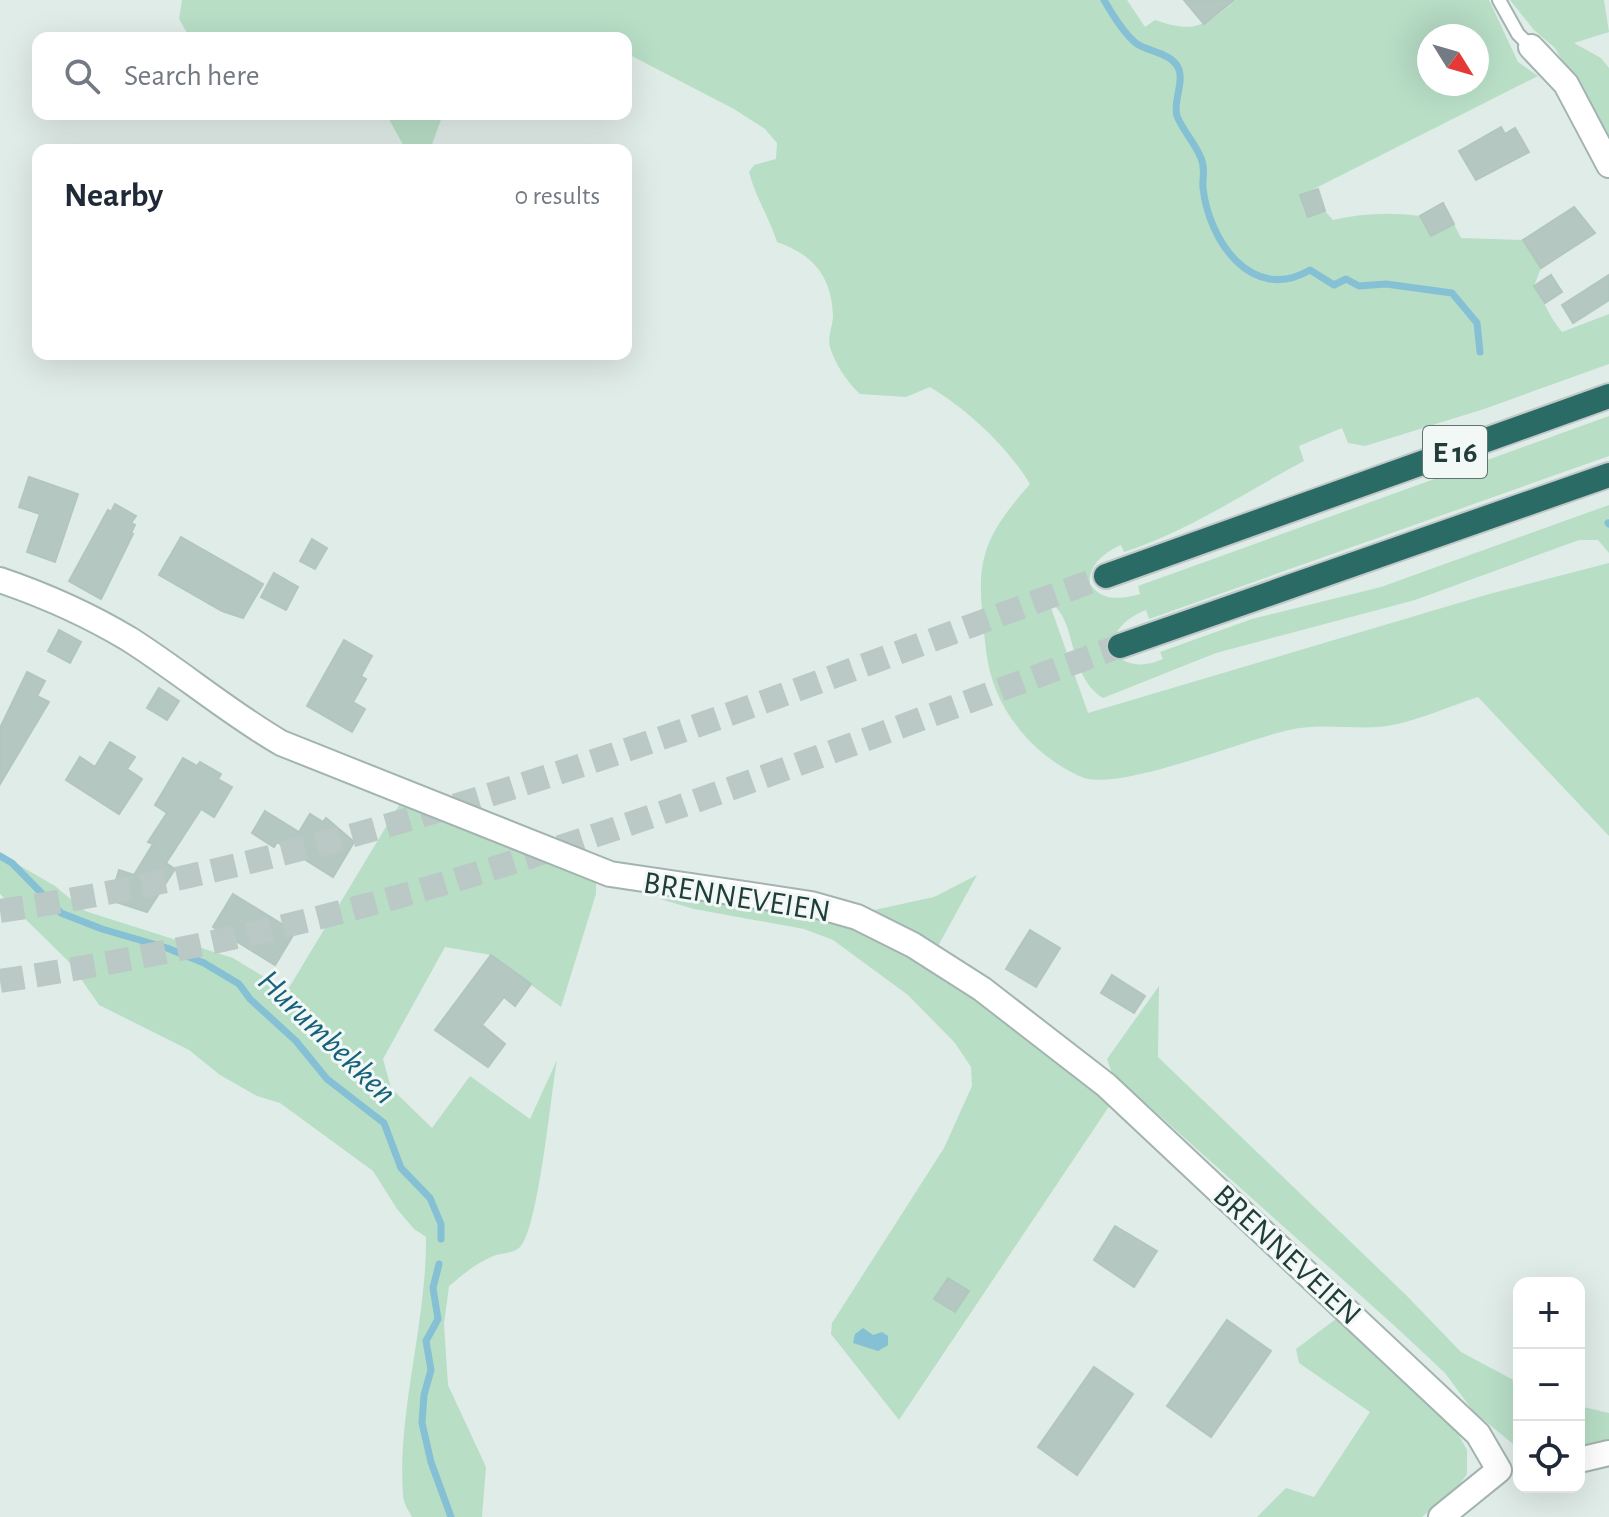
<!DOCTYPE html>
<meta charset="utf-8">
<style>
:root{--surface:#fff;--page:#f2f2f3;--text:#1f2937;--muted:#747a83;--line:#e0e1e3}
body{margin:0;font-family:"Alegreya Sans",sans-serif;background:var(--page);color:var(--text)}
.controls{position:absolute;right:24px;bottom:24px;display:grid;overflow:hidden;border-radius:16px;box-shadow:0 8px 32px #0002}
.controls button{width:72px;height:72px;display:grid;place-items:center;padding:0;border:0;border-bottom:2px solid var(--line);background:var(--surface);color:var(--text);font:40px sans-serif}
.compass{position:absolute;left:1417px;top:24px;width:72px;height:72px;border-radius:50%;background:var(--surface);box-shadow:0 8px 32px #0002;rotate:127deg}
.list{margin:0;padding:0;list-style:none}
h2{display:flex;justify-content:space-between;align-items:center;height:104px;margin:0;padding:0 32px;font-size:34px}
h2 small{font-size:26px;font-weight:400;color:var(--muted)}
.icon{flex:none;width:44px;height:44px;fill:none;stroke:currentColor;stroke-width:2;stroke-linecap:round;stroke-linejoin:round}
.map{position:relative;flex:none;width:1609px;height:1517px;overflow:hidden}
.search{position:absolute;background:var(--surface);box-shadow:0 8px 32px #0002;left:32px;top:32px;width:600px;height:88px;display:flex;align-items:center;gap:20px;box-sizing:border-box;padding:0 28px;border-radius:16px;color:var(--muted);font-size:30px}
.panel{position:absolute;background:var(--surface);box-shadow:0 8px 32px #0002;left:32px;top:144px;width:600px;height:216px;border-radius:16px}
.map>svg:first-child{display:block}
.green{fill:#b8dec6;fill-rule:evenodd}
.water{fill:#85c0d4}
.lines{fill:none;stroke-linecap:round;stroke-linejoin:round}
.stream{stroke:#85c0d4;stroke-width:7}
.building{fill:#b5c7c1;stroke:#b2c6c0;stroke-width:2}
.highway-tunnel{stroke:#bac9c5;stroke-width:24;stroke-dasharray:24 12;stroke-linecap:butt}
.lane-casing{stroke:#a3b4b0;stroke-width:16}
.street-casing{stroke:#a3b4b0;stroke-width:28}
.highway-casing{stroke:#c1c9c8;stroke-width:28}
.lane{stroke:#fff;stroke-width:12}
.street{stroke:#fff;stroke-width:24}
.highway{stroke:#2a6b65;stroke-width:24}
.labels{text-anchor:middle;stroke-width:6;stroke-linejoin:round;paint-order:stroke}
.shield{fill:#f1f8f5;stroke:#5f7571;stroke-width:2}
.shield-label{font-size:30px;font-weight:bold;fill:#203d39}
.street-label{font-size:32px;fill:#203d39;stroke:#f1f8f5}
.water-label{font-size:34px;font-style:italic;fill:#17617c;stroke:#f1f8f5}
</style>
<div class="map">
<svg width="1609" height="1517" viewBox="0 0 1609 1517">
<rect width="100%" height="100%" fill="#e0ece8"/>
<g class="green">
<path d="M182 0H1127L1145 27 1155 20C1196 34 1204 26 1236 0H1489L1518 62 1538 76 1300 196 1308 217 1325 211 1333 220C1363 213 1390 212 1420 216L1431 236 1454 224 1461 238 1523 240 1541 268 1534 286C1545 302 1549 317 1562 332L1609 314V364L1484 409 1365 446 1348 443 1342 428 1299 446 1304 461C1244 493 1189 531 1124 552L1121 545C1105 552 1088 565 1090 584 1102 602 1122 599 1140 594L1138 586 1609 416V456L1149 619 1146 610C1126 618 1111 631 1113 653 1128 667 1145 667 1163 659L1160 652 1252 619 1381 587 1609 505V553L1598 540H1579L1415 600 1216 653 1103 698C1066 674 1078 618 1049 602L1088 713 1489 594 1609 563V836L1478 697C1447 707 1411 724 1379 727 1349 729 1319 723 1289 730 1244 740 1123 790 1084 778 1063 770 1040 753 1025 736 1003 711 990 684 986 650 977 569 974 547 1030 484 1007 446 968 410 930 387L906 397 860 394C847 382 835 364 830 347 827 337 833 326 833 316 832 276 812 254 777 242 769 217 755 196 749 172L754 165 776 159 777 143 765 129 734 109 626 53V38H190L179 19ZM1429 36H1477V84H1429Z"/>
<polygon points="1510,0 1604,0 1609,32 1574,43 1601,58 1609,68 1609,145 1555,48 1534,30"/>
<polygon points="386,114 443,114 430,150 406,150"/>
<path d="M401 802 596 883V894L561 1007 491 955 445 947 383 1059 391 1088 432 1128 470 1076 530 1119 557 1060C551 1093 538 1233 519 1248 513 1253 503 1253 496 1255 477 1262 464 1274 449 1286L444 1324 448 1385 486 1467 482 1517H412C408 1510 403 1502 403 1494 397 1413 427 1321 426 1237L414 1229 397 1209 373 1171 280 1103 257 1096 220 1075 189 1050 99 1005 70 963 0 894V854L55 886 85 911 233 958 287 991Z"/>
<polygon points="977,875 938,946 873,915 874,910 934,897"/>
<path d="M660 899C708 902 758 901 805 910 910 930 1030 1036 1110 1105L899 1420 831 1334 832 1323 944 1148 972 1086 971 1067 955 1043 908 995 833 940 804 929 694 909Z"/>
<polygon points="1159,986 1158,1057 1406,1295 1461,1352 1519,1383 1519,1449 1473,1411 1445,1373 1398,1329 1112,1073 1107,1059"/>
<polygon points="1341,1315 1457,1432 1467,1450 1467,1474 1456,1489 1422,1517 1257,1517 1286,1488 1314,1497 1370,1412 1299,1363 1296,1349"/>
<polygon points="1579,1406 1609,1413 1609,1445 1579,1450"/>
</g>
<polygon class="water" points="863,1328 873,1335 882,1332 888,1336 888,1345 878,1351 853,1343 855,1334"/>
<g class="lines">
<g class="stream">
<path d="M1104 0C1112 14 1124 34 1137 44 1148 51 1167 53 1175 63 1188 77 1172 100 1177 116 1183 131 1195 143 1201 158 1206 170 1202 177 1203 188 1209 241 1252 304 1310 270L1334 285 1346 279 1359 286 1386 284 1452 293 1477 323 1480 352"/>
<polyline points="1608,523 1609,524"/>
<polyline points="0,856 12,863 61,913 102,929 167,948 204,963 239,984 250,999 296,1041 327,1079 384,1123 401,1168 430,1198 441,1224 441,1239"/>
<polyline points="439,1264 433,1288 438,1319 426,1341 431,1370 424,1395 422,1423 431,1462 451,1517"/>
</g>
</g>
<g class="building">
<polygon points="1184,0 1234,0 1204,24"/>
<polygon points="1501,127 1505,134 1515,128 1529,152 1476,180 1459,151"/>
<polygon points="1318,189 1325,211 1308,217 1300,195"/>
<polygon points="1443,203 1454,224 1431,236 1420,216"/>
<polygon points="1574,207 1595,233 1541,268 1523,240"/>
<polygon points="1551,275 1562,292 1545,303 1534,286"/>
<polygon points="1609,275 1609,300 1573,323 1562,305"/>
<polygon points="29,477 78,494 55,562 27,552 40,514 19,507"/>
<polygon points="115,504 136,516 131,523 135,525 131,533 133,534 101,599 69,581 108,510 111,512"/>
<polygon points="181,537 263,584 243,618 222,611 159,575"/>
<polygon points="312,539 327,548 315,569 300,561"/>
<polygon points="274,573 298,587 286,610 261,597"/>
<polygon points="59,630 81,642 70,663 48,651"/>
<polygon points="344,640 372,656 361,676 366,679 353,702 365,709 352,732 307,706"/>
<polygon points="27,672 45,681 37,696 49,702 0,784 0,728"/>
<polygon points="159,688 179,701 167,720 147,708"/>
<polygon points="110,742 135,757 127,769 142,779 119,814 66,780 80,757 95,767"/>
<polygon points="183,758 197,766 200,762 221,774 218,779 232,787 214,817 201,809 166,863 175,869 147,912 110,900 119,870 134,875 153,844 148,842 167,813 155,805"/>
<polygon points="265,811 299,832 310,814 323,822 326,818 354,842 333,877 277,842 274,847 252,833"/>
<polygon points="233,894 295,932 275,965 213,927"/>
<polygon points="1030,930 1060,948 1036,987 1006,969"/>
<polygon points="491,955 531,984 515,1006 504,997 482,1025 505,1044 488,1067 435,1030"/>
<polygon points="1112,975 1145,996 1134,1013 1101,993"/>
<polygon points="1115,1226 1157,1251 1134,1287 1094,1260"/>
<polygon points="948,1278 969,1291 955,1312 934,1299"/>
<polygon points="1227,1320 1271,1351 1211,1437 1167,1406"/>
<polygon points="1094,1367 1133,1394 1077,1475 1038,1447"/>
</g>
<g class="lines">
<g class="highway-tunnel">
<path d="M0 911C383 855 744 708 1106 576"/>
<path d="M0 981C149 958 297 927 442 884 671 816 895 727 1120 646"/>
</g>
<defs>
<polyline id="lane" points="1499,0 1518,34 1531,47"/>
<g id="street">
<polyline points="1531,47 1566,84 1609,165"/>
<path d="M0 580C44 595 89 615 129 639 181 672 228 712 281 743L610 874 811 904 857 917 913 945 982 989 1106 1085 1478 1434 1499 1470 1441 1517"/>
<polyline points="1579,1460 1609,1453"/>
</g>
<g id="highway">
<polyline points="1106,576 1609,396"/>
<polyline points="1120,646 1609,475"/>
</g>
</defs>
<use href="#lane" class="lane-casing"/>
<use href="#street" class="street-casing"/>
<use href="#highway" class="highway-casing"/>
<use href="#lane" class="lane"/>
<use href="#street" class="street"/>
<use href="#highway" class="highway"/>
</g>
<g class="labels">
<rect class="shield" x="1423" y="426" width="64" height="52" rx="6"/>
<g class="shield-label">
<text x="1455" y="462">E 16</text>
</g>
<g class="street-label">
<text transform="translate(737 896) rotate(9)" y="11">BRENNEVEIEN</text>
<text transform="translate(1288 1254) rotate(43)" y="11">BRENNEVEIEN</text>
</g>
<g class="water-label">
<text transform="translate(328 1036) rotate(44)" y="12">Hurumbekken</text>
</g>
</g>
</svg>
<div class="controls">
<button>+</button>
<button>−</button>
<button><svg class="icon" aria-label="locate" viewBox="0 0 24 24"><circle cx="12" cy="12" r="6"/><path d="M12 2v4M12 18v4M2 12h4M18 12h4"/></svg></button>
</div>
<svg class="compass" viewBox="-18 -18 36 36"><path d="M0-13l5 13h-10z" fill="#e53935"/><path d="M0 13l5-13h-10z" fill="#747a83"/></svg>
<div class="search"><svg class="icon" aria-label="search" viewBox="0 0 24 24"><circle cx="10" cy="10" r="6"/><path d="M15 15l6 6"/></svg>Search here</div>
<section class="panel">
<h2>Nearby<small>0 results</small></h2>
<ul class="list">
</ul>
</section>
</div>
